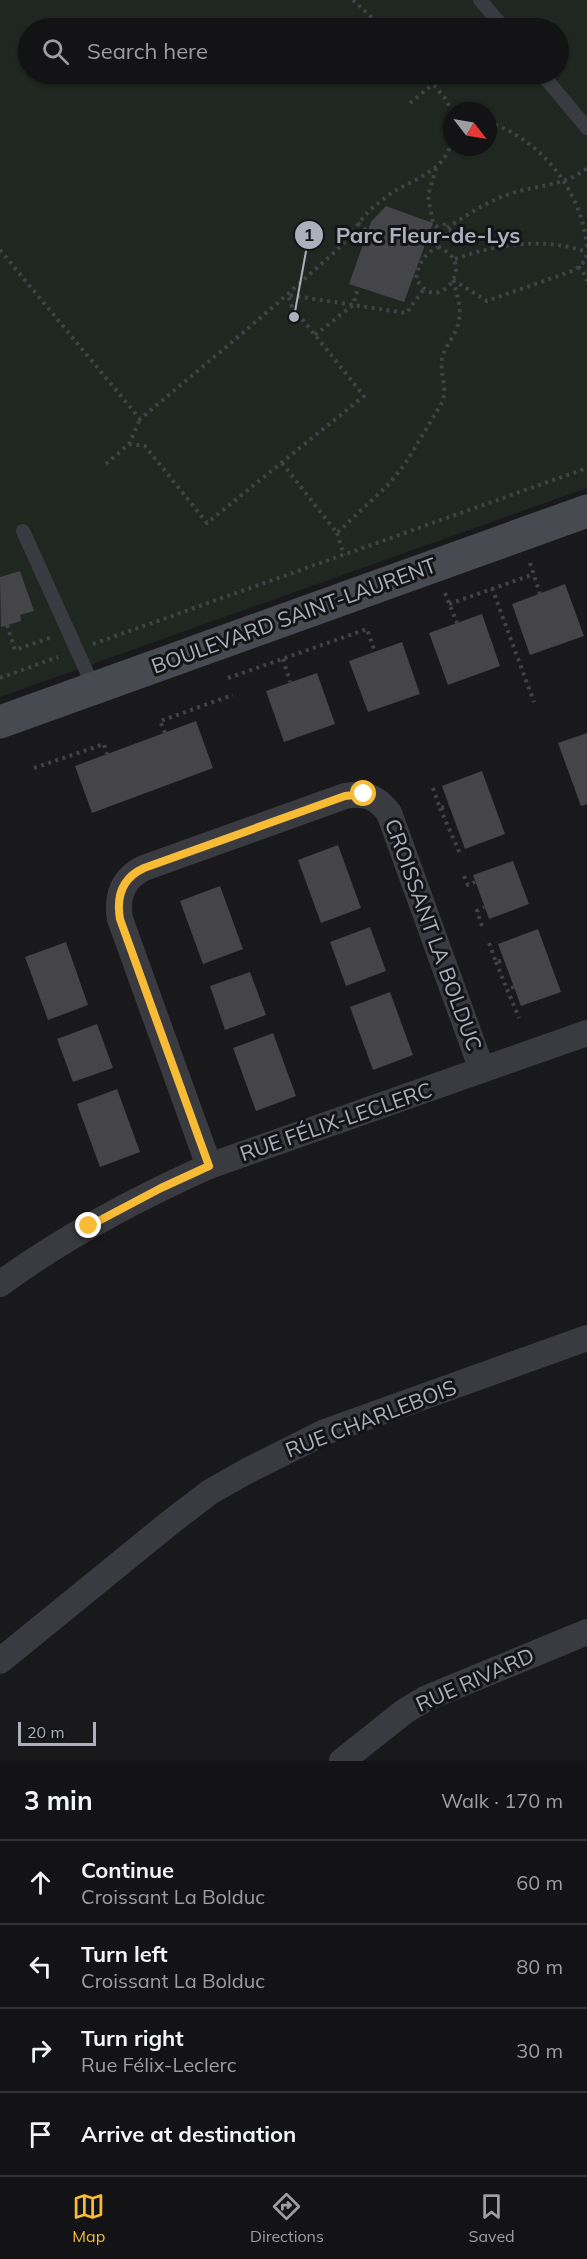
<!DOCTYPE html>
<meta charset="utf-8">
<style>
:root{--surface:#131315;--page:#1c1c1e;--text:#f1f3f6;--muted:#9d9ea0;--line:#323234;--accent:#f7bb36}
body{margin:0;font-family:Mulish,sans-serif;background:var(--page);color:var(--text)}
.compass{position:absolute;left:443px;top:102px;width:54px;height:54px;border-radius:50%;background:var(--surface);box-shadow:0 2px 4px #0004;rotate:121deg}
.scale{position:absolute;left:18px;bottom:15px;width:78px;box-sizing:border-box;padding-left:6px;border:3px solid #acb0bc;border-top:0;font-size:16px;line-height:21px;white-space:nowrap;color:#acb0bc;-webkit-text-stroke:4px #141417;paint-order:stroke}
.stop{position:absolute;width:18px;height:18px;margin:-14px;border:4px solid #f7bb36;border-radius:50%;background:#fff}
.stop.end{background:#f7bb36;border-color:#fff;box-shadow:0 2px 6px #0008}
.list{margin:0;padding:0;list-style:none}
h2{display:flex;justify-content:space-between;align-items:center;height:78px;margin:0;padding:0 24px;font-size:26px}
h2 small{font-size:20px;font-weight:400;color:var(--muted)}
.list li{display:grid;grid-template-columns:39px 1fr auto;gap:18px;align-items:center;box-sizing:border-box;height:84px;padding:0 24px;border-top:2px solid var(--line)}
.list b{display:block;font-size:22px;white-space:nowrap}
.list p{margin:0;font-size:20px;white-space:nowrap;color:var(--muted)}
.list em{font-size:20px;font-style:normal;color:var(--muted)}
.icon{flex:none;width:33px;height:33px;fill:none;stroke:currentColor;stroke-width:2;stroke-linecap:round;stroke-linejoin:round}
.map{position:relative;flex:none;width:587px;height:1761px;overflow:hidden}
.search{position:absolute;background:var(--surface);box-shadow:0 2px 4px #0004;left:18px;right:18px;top:18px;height:66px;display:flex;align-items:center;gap:15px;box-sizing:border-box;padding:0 21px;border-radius:33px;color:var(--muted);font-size:22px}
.sheet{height:414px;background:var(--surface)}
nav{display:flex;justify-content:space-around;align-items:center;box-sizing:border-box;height:84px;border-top:2px solid var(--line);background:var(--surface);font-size:16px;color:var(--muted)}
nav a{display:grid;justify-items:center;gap:3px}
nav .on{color:var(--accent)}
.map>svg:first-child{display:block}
.green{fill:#1f2720;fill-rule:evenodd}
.building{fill:#444449}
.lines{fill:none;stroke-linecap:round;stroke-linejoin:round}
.path{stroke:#404248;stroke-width:4;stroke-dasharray:3 4.5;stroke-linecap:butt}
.lane{stroke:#3a3b41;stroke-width:14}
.street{stroke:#3a3b41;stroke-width:26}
.secondary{stroke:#484a51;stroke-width:33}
.route{stroke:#f7bb36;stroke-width:8}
.labels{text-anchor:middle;stroke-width:6;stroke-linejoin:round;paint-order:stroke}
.street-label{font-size:21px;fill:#acb0bc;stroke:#141417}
.leader{fill:none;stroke:#acb0bc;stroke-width:2}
.callout-dot{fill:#acb0bc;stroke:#141417;stroke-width:2}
.mark-label{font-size:18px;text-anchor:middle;font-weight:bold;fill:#111}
.callout-label{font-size:22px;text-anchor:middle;font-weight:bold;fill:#acb0bc;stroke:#141417;stroke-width:6;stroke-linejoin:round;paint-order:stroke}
</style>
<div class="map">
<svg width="587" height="1761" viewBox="0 0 587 1761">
<rect width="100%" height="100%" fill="#19191c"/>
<path class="green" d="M0 0H587V488L0 697ZM28 28H558V74H28ZM452 111H488V147H452Z"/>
<g class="building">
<polygon points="386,206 433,223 404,302 349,284 371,222"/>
<polygon points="20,571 34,611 20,615 21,621 1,627 0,577"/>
<polygon points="565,584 584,636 530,655 512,604"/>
<polygon points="482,614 500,666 448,685 429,633"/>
<polygon points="402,642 420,694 368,712 349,661"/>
<polygon points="317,673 335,724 284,742 266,691"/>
<polygon points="196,721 213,768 92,813 75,766"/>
<polygon points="587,733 587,804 581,806 558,743"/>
<polygon points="482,771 505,834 465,849 442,786"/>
<polygon points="338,845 361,908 321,923 298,860"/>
<polygon points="513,861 529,904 489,919 473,875"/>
<polygon points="220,886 243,949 203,964 180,901"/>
<polygon points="370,927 386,971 346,986 330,942"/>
<polygon points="538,929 561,992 521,1006 498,944"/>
<polygon points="66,942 88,1005 48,1020 25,957"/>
<polygon points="250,972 266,1015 225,1030 210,986"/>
<polygon points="390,992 413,1055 373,1070 350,1007"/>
<polygon points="97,1024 113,1068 73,1082 57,1039"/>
<polygon points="273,1033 296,1096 256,1111 233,1048"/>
<polygon points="117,1089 140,1152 100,1167 77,1104"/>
</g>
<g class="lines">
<g class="path">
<polyline points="353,0 383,28"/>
<polyline points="424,74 445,98 452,111"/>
<polyline points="410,103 433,84"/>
<path d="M488 122C542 140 583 192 587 249"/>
<polyline points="436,168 428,196 433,223 442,231"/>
<polyline points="358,223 368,232"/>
<polyline points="445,223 442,231 455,229"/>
<path d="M438 247 442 231C464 217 487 201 512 193 538 185 565 186 587 168"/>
<path d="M438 247C473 261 449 298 430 292 424 290 420 284 416 279 418 264 424 254 438 247Z"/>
<path d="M0 250 140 419C201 368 262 318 320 265 327 259 334 253 340 247 353 233 361 217 376 205 383 200 390 193 398 189 420 177 447 168 452 139"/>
<path d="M455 259C497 244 544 237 587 252"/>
<polyline points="578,267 583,271 587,281"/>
<polyline points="453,280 487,301 575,270 585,261 587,254"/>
<polyline points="315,335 353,305 358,288"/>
<polyline points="129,444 145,446 207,523 364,396 298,314 295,316 288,295 406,313 424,289"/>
<path d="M282 463 337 533 388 485 405 464 443 401C447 386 440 374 442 359 443 352 448 345 452 338 465 315 459 303 453 279"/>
<polyline points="106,464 129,444 140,419"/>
<polyline points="337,533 344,555"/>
<polyline points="530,563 540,594"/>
<polyline points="492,588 534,702"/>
<polyline points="445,593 457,623"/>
<polyline points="449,604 534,574"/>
<polyline points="7,625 15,650 52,637"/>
<polyline points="93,644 587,468"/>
<polyline points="283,659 290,682"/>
<polyline points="0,678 58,657"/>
<polyline points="228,678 367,629 375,652"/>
<polyline points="165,733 160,721 233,695"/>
<polyline points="34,768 104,744 107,754"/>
<polyline points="433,788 440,808 449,806"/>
<polyline points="440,808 461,856"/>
<polyline points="464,876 468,885 475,882"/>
<polyline points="482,926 477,911 484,907"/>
<polyline points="489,943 496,962 504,960"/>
<polyline points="496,962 507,989"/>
<polyline points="514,987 507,989 519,1018"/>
</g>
<g class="lane">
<polyline points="480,0 504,28"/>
<polyline points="542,74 587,128"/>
<polyline points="23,531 94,688"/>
</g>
<g class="street">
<path d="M209 1166 120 919C116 896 123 878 144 868L345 796C365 792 377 797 389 813L482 1070"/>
<path d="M0 1284C65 1236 136 1199 209 1166L587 1033"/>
<polyline points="0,1661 172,1521 210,1492 247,1471 325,1432 587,1338"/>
<polyline points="342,1761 405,1711 427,1698 587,1632"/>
</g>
<polyline class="secondary" points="0,722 587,511"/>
</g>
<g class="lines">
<path class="route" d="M89 1226 161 1188 209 1166 120 919C116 896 122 878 144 868L345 796 364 794"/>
</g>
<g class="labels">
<g class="street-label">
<text transform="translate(294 616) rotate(-20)" y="7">BOULEVARD SAINT-LAURENT</text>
<text transform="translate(433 935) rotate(70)" y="7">CROISSANT LA BOLDUC</text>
<text transform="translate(336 1122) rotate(-19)" y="7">RUE FÉLIX-LECLERC</text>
<text transform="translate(371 1419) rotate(-21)" y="7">RUE CHARLEBOIS</text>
<text transform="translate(475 1680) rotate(-24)" y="7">RUE RIVARD</text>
</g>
</g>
<path class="leader" d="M294 317L309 235"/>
<g class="callout-dot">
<circle cx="294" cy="317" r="6"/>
<circle cx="309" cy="235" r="15"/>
</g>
<g class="mark-label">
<text x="309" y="241">1</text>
</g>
<g class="callout-label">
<text x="428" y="243">Parc Fleur-de-Lys</text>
</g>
</svg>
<svg class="compass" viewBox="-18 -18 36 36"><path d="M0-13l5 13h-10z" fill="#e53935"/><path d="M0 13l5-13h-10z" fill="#9d9ea0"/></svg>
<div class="scale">20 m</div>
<div class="stop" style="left:364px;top:794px"></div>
<div class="stop end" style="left:89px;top:1226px"></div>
<div class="search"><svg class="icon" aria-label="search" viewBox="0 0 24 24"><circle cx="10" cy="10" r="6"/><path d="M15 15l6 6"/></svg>Search here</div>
</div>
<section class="sheet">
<h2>3 min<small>Walk · 170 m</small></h2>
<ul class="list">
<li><svg class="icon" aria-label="ahead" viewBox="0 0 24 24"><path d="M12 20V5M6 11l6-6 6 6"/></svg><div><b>Continue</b><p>Croissant La Bolduc</p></div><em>60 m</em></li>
<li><svg class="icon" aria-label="left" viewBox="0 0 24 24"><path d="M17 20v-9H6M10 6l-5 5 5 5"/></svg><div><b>Turn left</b><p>Croissant La Bolduc</p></div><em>80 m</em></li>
<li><svg class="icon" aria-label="right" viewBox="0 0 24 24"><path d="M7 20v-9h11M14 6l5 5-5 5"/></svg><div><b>Turn right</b><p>Rue Félix-Leclerc</p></div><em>30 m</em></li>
<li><svg class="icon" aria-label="arrive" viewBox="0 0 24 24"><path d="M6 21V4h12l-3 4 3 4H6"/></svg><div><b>Arrive at destination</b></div></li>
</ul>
</section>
<nav>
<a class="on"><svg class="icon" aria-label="map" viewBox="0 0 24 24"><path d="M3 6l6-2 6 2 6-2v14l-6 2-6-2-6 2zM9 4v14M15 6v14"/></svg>Map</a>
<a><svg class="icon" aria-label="directions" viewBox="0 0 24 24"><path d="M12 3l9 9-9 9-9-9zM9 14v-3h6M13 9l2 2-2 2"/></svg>Directions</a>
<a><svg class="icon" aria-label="saved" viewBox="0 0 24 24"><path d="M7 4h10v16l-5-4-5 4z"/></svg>Saved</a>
</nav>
